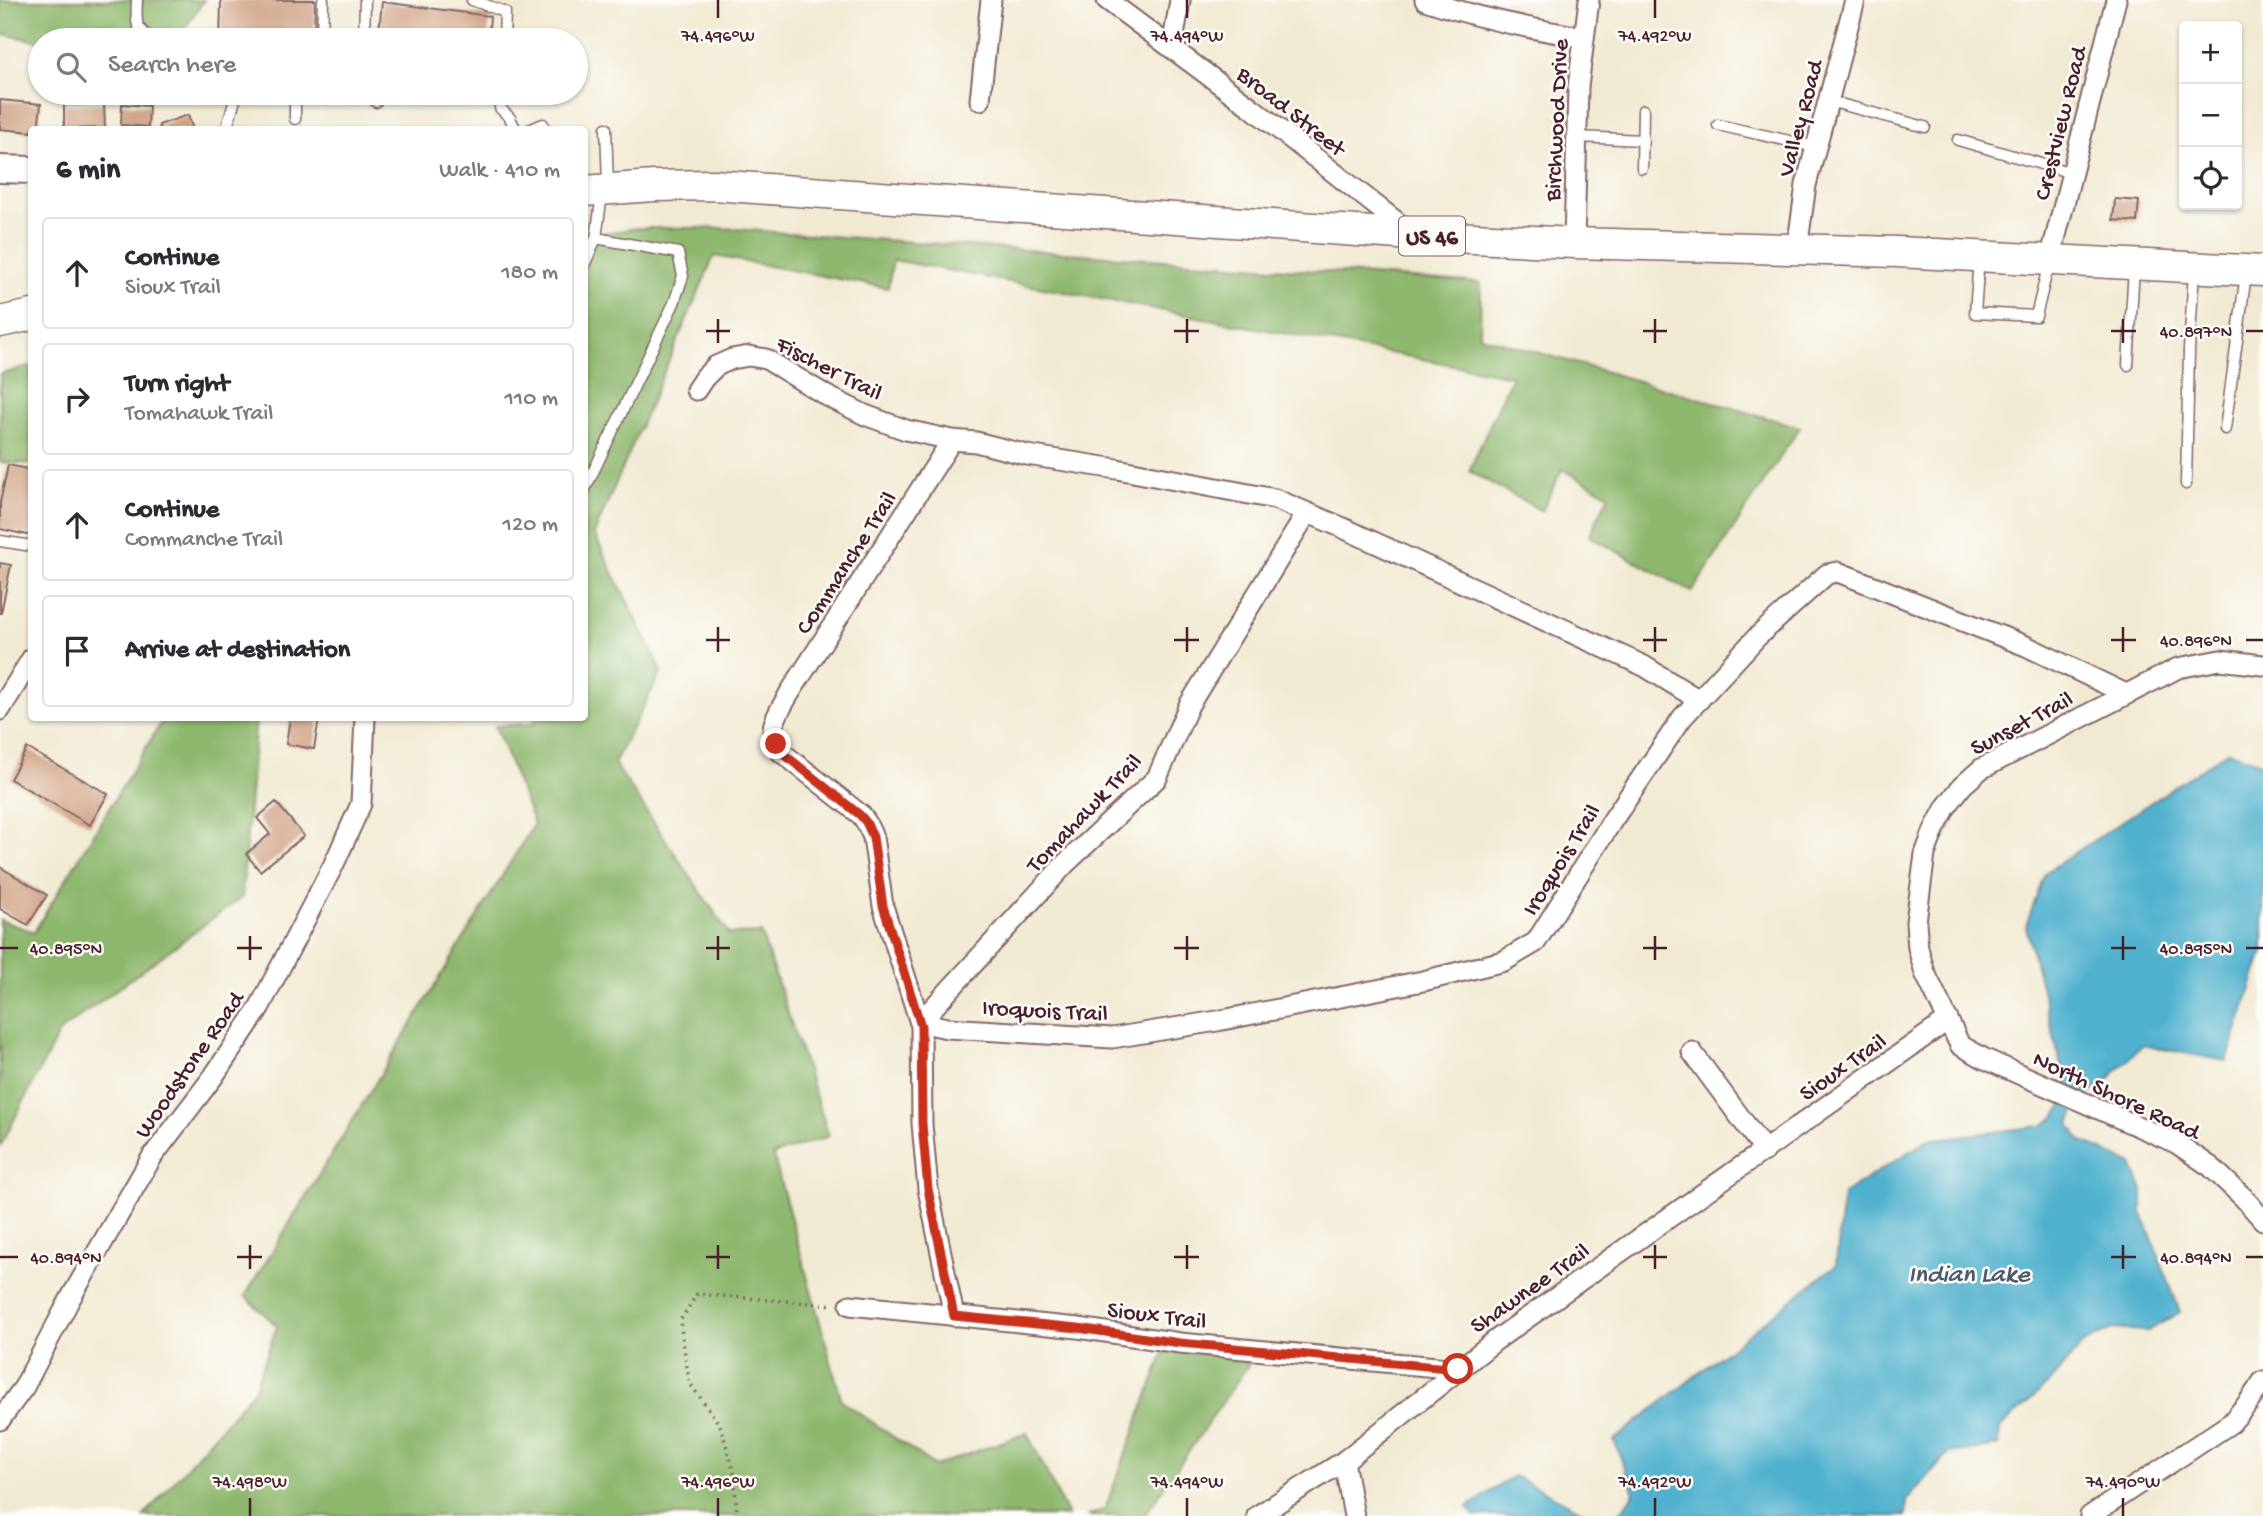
<!DOCTYPE html>
<meta charset="utf-8">
<style>
:root{--surface:#fff;--page:#f2f2f3;--text:#2b2b33;--muted:#7c7c81;--line:#e1e1e2}
body{margin:0;font-family:"Gochi Hand",sans-serif;background:var(--page);color:var(--text)}
.controls{position:absolute;right:21px;top:21px;display:grid;overflow:hidden;border-radius:7px;box-shadow:0 2px 5px #0004}
.controls button{width:63px;height:63px;display:grid;place-items:center;padding:0;border:0;border-bottom:2px solid var(--line);background:var(--surface);color:var(--text);font:35px sans-serif}
.stop{position:absolute;width:21px;height:21px;margin:-16px;border:5px solid #c8321e;border-radius:50%;background:#fff}
.stop.end{background:#c8321e;border-color:#fff;box-shadow:0 2px 7px #0008}
.list{margin:0;padding:0;list-style:none}
h2{display:flex;justify-content:space-between;align-items:center;height:91px;margin:0;padding:0 28px;font-size:30px}
h2 small{font-size:23px;font-weight:400;color:var(--muted)}
.list li{display:grid;grid-template-columns:46px 1fr auto;gap:21px;align-items:center;box-sizing:border-box;height:112px;margin:0 14px 14px;padding:0 14px;border:2px solid var(--line);border-radius:7px}
.list b{display:block;font-size:26px;white-space:nowrap}
.list p{margin:0;font-size:23px;white-space:nowrap;color:var(--muted)}
.list em{font-size:23px;font-style:normal;color:var(--muted)}
.icon{flex:none;width:38px;height:38px;fill:none;stroke:currentColor;stroke-width:2;stroke-linecap:round;stroke-linejoin:round}
.map{position:relative;flex:none;width:2263px;height:1516px;overflow:hidden}
.search{position:absolute;background:var(--surface);box-shadow:0 2px 5px #0004;left:28px;top:28px;width:560px;height:77px;display:flex;align-items:center;gap:18px;box-sizing:border-box;padding:0 24px;border-radius:38px;color:var(--muted);font-size:26px}
.panel{position:absolute;background:var(--surface);box-shadow:0 2px 5px #0004;left:28px;top:126px;width:560px;height:595px;border-radius:7px}
.map>svg:first-child{display:block}
.forest{fill:#8eb76e;stroke:#6c6b4c;stroke-width:2}
.water{fill:#4fb1ce;stroke:#4c687c;stroke-width:2}
.building{fill:#cfa083}
.lines{fill:none;stroke-linecap:round;stroke-linejoin:round}
.lane-casing{stroke:#846666;stroke-width:13}
.street-casing{stroke:#846666;stroke-width:23}
.secondary-casing{stroke:#846666;stroke-width:30}
.primary-casing{stroke:#846666;stroke-width:33}
.path{stroke:#846666;stroke-width:3.5;stroke-dasharray:2 5;stroke-linecap:butt}
.lane{stroke:#fff;stroke-width:10}
.street{stroke:#fff;stroke-width:19}
.secondary{stroke:#fff;stroke-width:26}
.primary{stroke:#fff;stroke-width:30}
.route{stroke:#c8321e;stroke-width:9}
.ticks{fill:none;stroke:#4a1f2b;stroke-width:2.5}
.labels{text-anchor:middle;stroke-width:5;stroke-linejoin:round;paint-order:stroke}
.shield{fill:#fdfcf7;stroke:#806168;stroke-width:2}
.shield-label{font-size:23px;font-weight:bold;fill:#4a1f2b}
.street-label{font-size:24px;fill:#4a1f2b;stroke:#fdfcf7}
.water-label{font-size:26px;font-style:italic;fill:#4c596c;stroke:#fdfcf7}
.ticks-label{font-size:18px;text-anchor:middle;fill:#4a1f2b;stroke:#fdfcf7;stroke-width:5;stroke-linejoin:round;paint-order:stroke}
</style>
<div class="map">
<svg width="2263" height="1516" viewBox="0 0 2263 1516">
<rect width="100%" height="100%" fill="#fdfcf7"/>
<filter id="ink" filterUnits="userSpaceOnUse"><feTurbulence type="fractalNoise" baseFrequency=".0143" numOctaves="2"/><feDisplacementMap in="SourceGraphic" scale="14" xChannelSelector="R" yChannelSelector="G"/><feConvolveMatrix kernelMatrix="1 2 1 2 8 2 1 2 1" color-interpolation-filters="sRGB"/></filter>
<filter id="wash" filterUnits="userSpaceOnUse"><feTurbulence type="fractalNoise" baseFrequency=".00686" numOctaves="4" result="noise"/><feDisplacementMap in="SourceGraphic" scale="28" xChannelSelector="R" yChannelSelector="G"/><feGaussianBlur stdDeviation="1.57" result="paint"/><feColorMatrix in="noise" values="0 0 0 0 0 0 0 0 0 0 0 0 0 0 0 0 0 1.4 0 .05"/><feComposite in="paint" operator="in"/></filter>
<g filter="url(#wash)">
<rect width="100%" height="100%" fill="#f1ead3"/>
<g class="forest">
<polygon points="0,0 204,0 177,40 40,41 0,34"/>
<polygon points="637,228 720,228 1481,283 1480,336 1800,427 1692,592 1589,536 1609,495 1562,469 1542,511 1469,471 1512,376 893,260 888,288 714,256 594,534 662,671 614,763 729,934 761,933 829,1136 773,1155 842,1401 935,1466 1027,1433 1068,1516 144,1516 254,1390 277,1326 245,1296 534,824 495,726 535,724 534,718 584,718 585,236"/>
<polygon points="31,366 31,464 0,462 0,374"/>
<polygon points="164,718 256,718 242,897 60,1031 0,1147 0,920 34,932"/>
<polygon points="1165,1350 1253,1358 1144,1516 1088,1516 1105,1509"/>
</g>
<g class="water">
<polygon points="2228,751 2263,764 2263,952 2227,1061 2142,1045 2106,1082 2079,1101 2070,1124 2080,1140 2132,1164 2143,1191 2142,1212 2180,1312 2148,1331 2112,1329 2083,1343 2050,1382 2000,1428 1999,1446 1949,1453 1907,1500 1906,1516 1618,1516 1634,1493 1614,1440 1836,1265 1843,1194 1928,1140 2042,1126 2054,1118 2069,1097 2026,926 2045,873"/>
<polygon points="1514,1476 1592,1516 1474,1516 1468,1507"/>
</g>
<g id="blocks">
<g class="building">
<polygon points="221,0 315,0 314,40 220,40"/>
<polygon points="382,2 490,16 488,40 378,40"/>
<polygon points="0,100 41,104 38,130 32,130 32,132 0,129"/>
<polygon points="104,104 105,128 64,129 64,105"/>
<polygon points="122,104 149,106 148,127 121,125"/>
<polygon points="188,115 193,130 160,130 159,125"/>
<polygon points="2115,199 2139,201 2137,222 2113,220"/>
<polygon points="8,465 32,470 32,536 0,529 0,502"/>
<polygon points="0,563 11,565 1,613 0,613"/>
<polygon points="290,718 319,719 314,749 286,744"/>
<polygon points="27,748 108,794 90,825 10,779"/>
<polygon points="276,802 304,836 260,871 246,854 270,834 257,818"/>
<polygon points="0,867 47,895 28,925 0,909"/>
</g>
</g>
</g>
<g filter="url(#ink)">
<use href="#blocks" fill-opacity="0" stroke="#846666" stroke-width="2"/>
<g class="lines">
<defs>
<g id="lane">
<path d="M137 0C136 21 134 28 153 40"/>
<polyline points="472,0 505,12 504,40"/>
<polyline points="322,40 323,0"/>
<polyline points="364,40 365,0"/>
<polyline points="368,93 376,102"/>
<polyline points="501,93 500,108 510,118 516,130"/>
<polyline points="1829,101 1925,127"/>
<polyline points="295,119 295,93"/>
<polyline points="1718,125 1816,147"/>
<polyline points="606,128 608,185"/>
<polyline points="226,130 237,93"/>
<polyline points="529,130 543,124"/>
<polyline points="1577,137 1643,140"/>
<polyline points="1958,140 2072,173"/>
<polyline points="1642,168 1643,110"/>
<polyline points="1979,258 1975,313 2036,316 2049,263"/>
<polyline points="584,266 596,238 602,194"/>
<polyline points="2128,365 2134,268"/>
<polyline points="2225,429 2246,274"/>
<polyline points="2186,484 2189,350 2194,271"/>
<polyline points="584,491 674,303 683,276 678,253 596,238"/>
<polyline points="0,541 32,546"/>
</g>
<g id="street">
<polyline points="1107,0 1252,108 1412,234"/>
<path d="M1425 0C1477 18 1530 29 1583 37"/>
<polyline points="1172,48 1180,0"/>
<polyline points="980,100 991,0"/>
<polyline points="1574,243 1578,87 1589,0"/>
<polyline points="1797,249 1806,185 1855,0"/>
<polyline points="2050,259 2116,0"/>
<polyline points="696,390 704,378 716,366 732,359 749,356 766,359 827,396 865,415 906,430 952,440 976,442 1027,455 1117,469 1275,499 1341,527 1644,666 1699,700"/>
<path d="M952 440 789 694C777 716 765 728 780 751L861 815 866 822 873 837 883 906 921 1026 922 1124 928 1189 954 1316"/>
<polyline points="2263,665 2220,660 2178,668 1981,769 1962,786 1946,807 1934,830 1925,854 1916,922 1918,948 1925,973 1948,1020 1960,1045 1985,1059 2176,1143 2211,1167 2243,1197 2263,1220"/>
<polyline points="0,710 32,658"/>
<polyline points="920,1022 947,1028 1112,1038 1217,1021 1423,981 1504,961 1536,942 1614,818 1682,718 1757,637 1827,574 1838,572 2026,646 2126,694"/>
<polyline points="920,1022 1066,863 1157,778 1189,705 1307,513"/>
<polyline points="1692,1052 1765,1151"/>
<polyline points="850,1305 1078,1328 1180,1343 1458,1369"/>
<polyline points="0,1420 24,1387 70,1299 152,1157 213,1077 258,1010 334,864 361,804 365,718"/>
<polyline points="1344,1461 1354,1516"/>
<polyline points="1257,1516 1344,1461 1496,1340 1948,1020"/>
<polyline points="2090,1516 2231,1423 2248,1403 2263,1381"/>
</g>
<polyline id="secondary" points="0,169 32,170"/>
<g id="primary">
<polyline points="584,191 654,186 713,185 1413,235 1574,243 1898,252 2263,271"/>
<polyline points="0,322 32,315"/>
</g>
</defs>
<use href="#lane" class="lane-casing"/>
<use href="#street" class="street-casing"/>
<use href="#secondary" class="secondary-casing"/>
<use href="#primary" class="primary-casing"/>
<polyline class="path" points="737,1516 734,1472 720,1425 689,1382 680,1321 697,1294 833,1305"/>
<use href="#lane" class="lane"/>
<use href="#street" class="street"/>
<use href="#secondary" class="secondary"/>
<use href="#primary" class="primary"/>
</g>
</g>
<g class="lines" filter="url(#ink)">
<polyline class="route" points="776,744 780,751 860,815 866,822 873,837 883,906 921,1026 922,1124 928,1189 954,1316 1078,1328 1180,1343 1458,1369"/>
</g>
<path class="ticks" d="M718 0V18M1187 0V18M1655 0V18M718 319V343M1187 319V343M1655 319V343M2123 319V343M706 331H730M1174 331H1199M1643 331H1667M2111 331H2136M2246 331H2263M718 627V652M1187 627V652M1655 627V652M2123 627V652M706 640H730M1174 640H1199M1643 640H1667M2111 640H2136M2246 640H2263M250 936V960M718 936V960M1187 936V960M1655 936V960M2123 936V960M0 948H18M237 948H262M706 948H730M1174 948H1199M1643 948H1667M2111 948H2136M2246 948H2263M250 1245V1269M718 1245V1269M1187 1245V1269M1655 1245V1269M2123 1245V1269M0 1257H18M237 1257H262M706 1257H730M1174 1257H1199M1643 1257H1667M2111 1257H2136M2246 1257H2263M250 1498V1516M718 1498V1516M1187 1498V1516M1655 1498V1516M2123 1498V1516"/>
<g class="labels">
<rect class="shield" x="1399" y="216.5" width="66" height="39" rx="5"/>
<g class="shield-label">
<text x="1432" y="244">US 46</text>
</g>
<g class="street-label">
<text transform="translate(1292 110) rotate(38)" y="8">Broad Street</text>
<text transform="translate(1799 118) rotate(-75)" y="8">Valley Road</text>
<text transform="translate(1555 120) rotate(-87)" y="8">Birchwood Drive</text>
<text transform="translate(2059 123) rotate(-76)" y="8">Crestview Road</text>
<text transform="translate(830 367) rotate(27)" y="8">Fischer Trail</text>
<text transform="translate(845 562) rotate(-57)" y="8">Commanche Trail</text>
<text transform="translate(2021 722) rotate(-28)" y="8">Sunset Trail</text>
<text transform="translate(1083 812) rotate(-46)" y="8">Tomahawk Trail</text>
<text transform="translate(1560 859) rotate(-58)" y="8">Iroquois Trail</text>
<text transform="translate(1045 1009) rotate(3)" y="8">Iroquois Trail</text>
<text transform="translate(188 1064) rotate(-55)" y="8">Woodstone Road</text>
<text transform="translate(1842 1066) rotate(-35)" y="8">Sioux Trail</text>
<text transform="translate(2117 1094) rotate(25)" y="8">North Shore Road</text>
<text transform="translate(1529 1287) rotate(-35)" y="8">Shawnee Trail</text>
<text transform="translate(1157 1314) rotate(7)" y="8">Sioux Trail</text>
</g>
<g class="water-label">
<text x="1969" y="1281">Indian Lake</text>
</g>
</g>
<g class="ticks-label">
<text x="718" y="41">74.496°W</text>
<text x="1187" y="41">74.494°W</text>
<text x="1655" y="41">74.492°W</text>
<text x="2196" y="337">40.897°N</text>
<text x="2196" y="646">40.896°N</text>
<text x="66" y="954">40.895°N</text>
<text x="2196" y="954">40.895°N</text>
<text x="66" y="1263">40.894°N</text>
<text x="2196" y="1263">40.894°N</text>
<text x="250" y="1487">74.498°W</text>
<text x="718" y="1487">74.496°W</text>
<text x="1187" y="1487">74.494°W</text>
<text x="1655" y="1487">74.492°W</text>
<text x="2123" y="1487">74.490°W</text>
</g>
</svg>
<div class="controls">
<button>+</button>
<button>−</button>
<button><svg class="icon" aria-label="locate" viewBox="0 0 24 24"><circle cx="12" cy="12" r="6"/><path d="M12 2v4M12 18v4M2 12h4M18 12h4"/></svg></button>
</div>
<div class="stop" style="left:1458px;top:1369px"></div>
<div class="stop end" style="left:776px;top:744px"></div>
<div class="search"><svg class="icon" aria-label="search" viewBox="0 0 24 24"><circle cx="10" cy="10" r="6"/><path d="M15 15l6 6"/></svg>Search here</div>
<section class="panel">
<h2>6 min<small>Walk · 410 m</small></h2>
<ul class="list">
<li><svg class="icon" aria-label="ahead" viewBox="0 0 24 24"><path d="M12 20V5M6 11l6-6 6 6"/></svg><div><b>Continue</b><p>Sioux Trail</p></div><em>180 m</em></li>
<li><svg class="icon" aria-label="right" viewBox="0 0 24 24"><path d="M7 20v-9h11M14 6l5 5-5 5"/></svg><div><b>Turn right</b><p>Tomahawk Trail</p></div><em>110 m</em></li>
<li><svg class="icon" aria-label="ahead" viewBox="0 0 24 24"><path d="M12 20V5M6 11l6-6 6 6"/></svg><div><b>Continue</b><p>Commanche Trail</p></div><em>120 m</em></li>
<li><svg class="icon" aria-label="arrive" viewBox="0 0 24 24"><path d="M6 21V4h12l-3 4 3 4H6"/></svg><div><b>Arrive at destination</b></div></li>
</ul>
</section>
</div>
